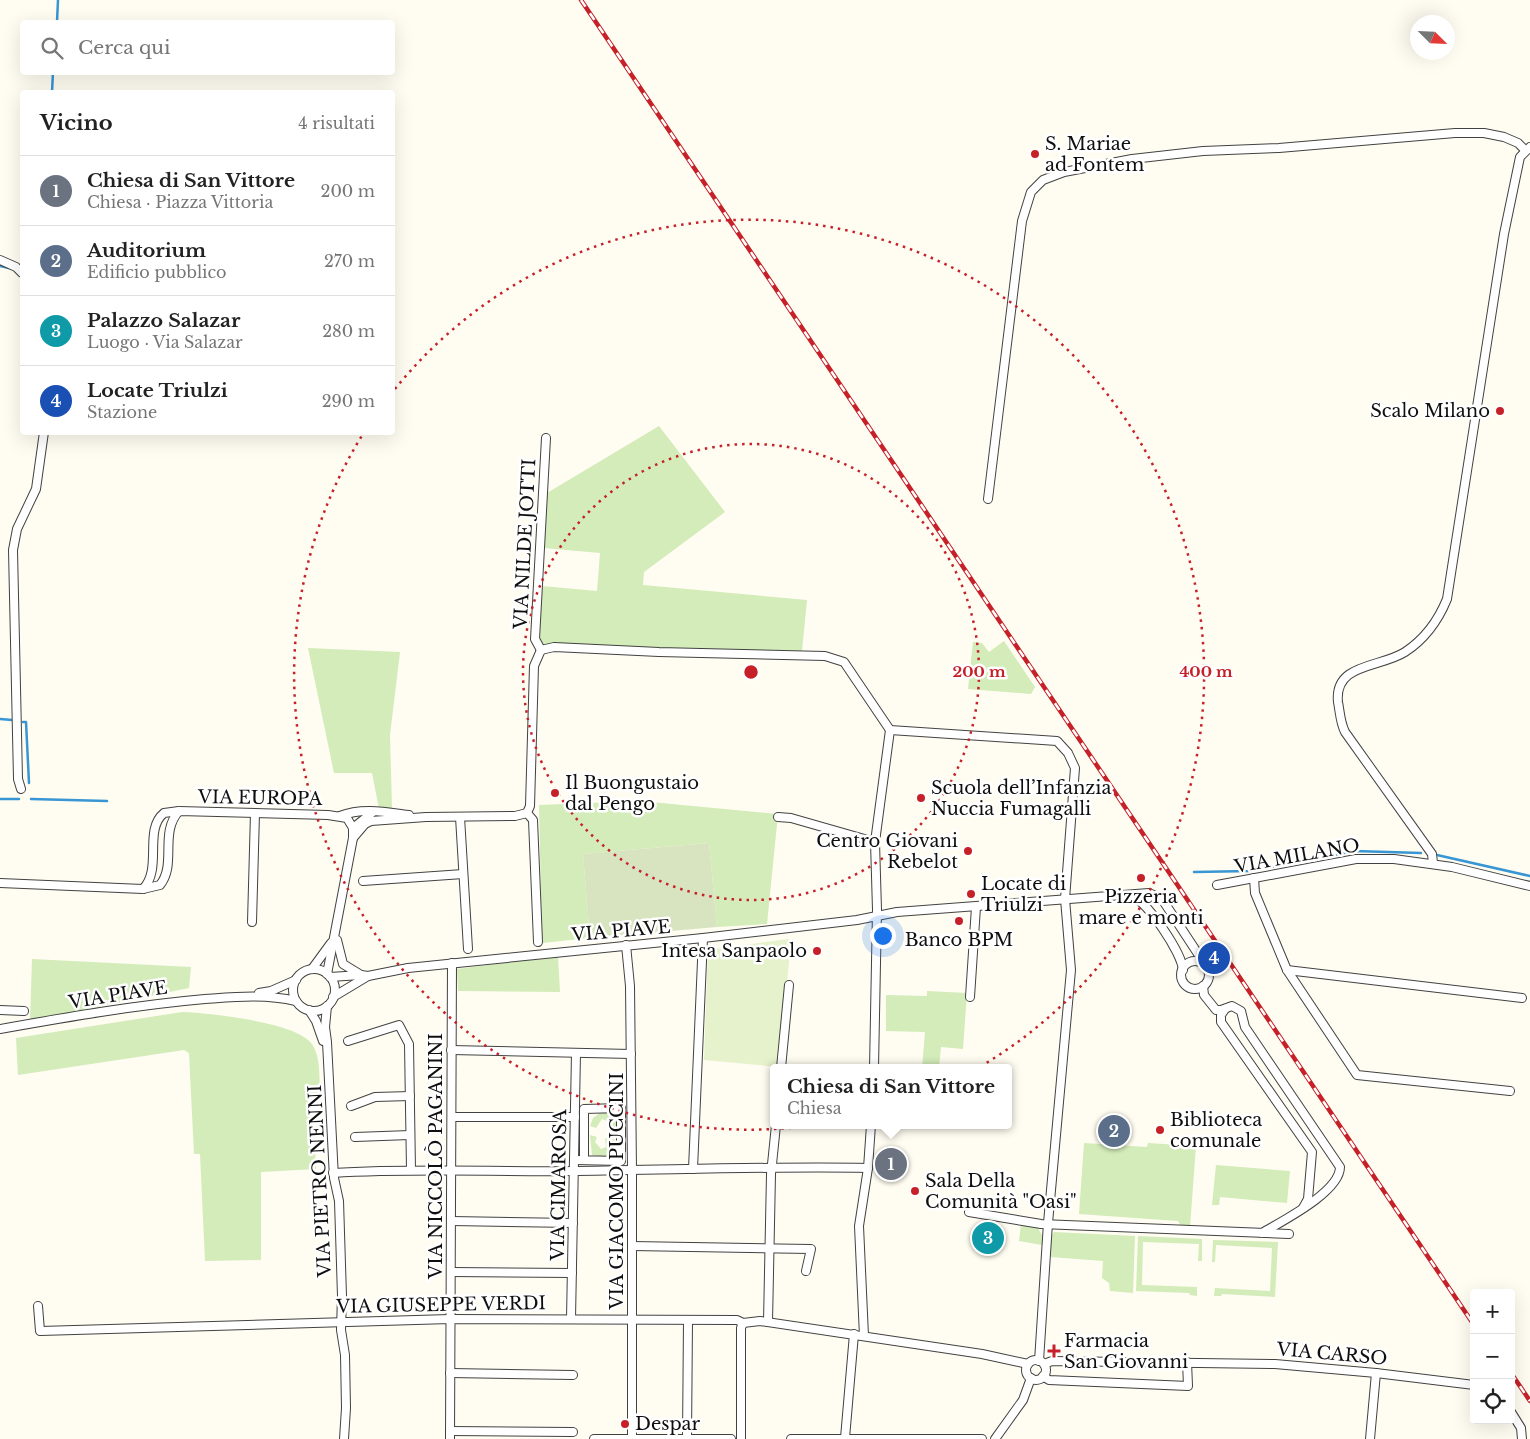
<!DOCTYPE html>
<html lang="it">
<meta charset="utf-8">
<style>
:root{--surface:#fff;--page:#f6f6f6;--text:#222;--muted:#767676;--line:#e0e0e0;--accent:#0f766e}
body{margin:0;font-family:"Libre Baskerville",serif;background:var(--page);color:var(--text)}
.controls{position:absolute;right:15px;bottom:15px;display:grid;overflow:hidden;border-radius:5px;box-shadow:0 5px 20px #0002}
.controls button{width:45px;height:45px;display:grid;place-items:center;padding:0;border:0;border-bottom:1px solid var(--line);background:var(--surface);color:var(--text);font:25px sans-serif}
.compass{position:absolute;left:1410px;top:15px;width:45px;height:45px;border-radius:50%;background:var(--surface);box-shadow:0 5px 20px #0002;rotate:114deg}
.you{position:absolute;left:882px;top:935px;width:18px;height:18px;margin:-12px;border:4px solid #fff;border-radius:50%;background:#1a73e8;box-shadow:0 0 0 8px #1a73e833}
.badge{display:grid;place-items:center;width:32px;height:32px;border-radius:50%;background:var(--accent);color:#fff;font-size:16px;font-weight:700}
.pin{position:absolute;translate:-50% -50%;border:2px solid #fff;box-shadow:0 1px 5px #0006}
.popup{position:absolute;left:770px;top:1064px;width:242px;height:65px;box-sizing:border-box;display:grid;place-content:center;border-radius:5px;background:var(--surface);filter:drop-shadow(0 1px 4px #0005);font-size:16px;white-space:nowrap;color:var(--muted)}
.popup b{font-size:19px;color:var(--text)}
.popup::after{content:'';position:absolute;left:50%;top:100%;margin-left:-10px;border:10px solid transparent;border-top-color:var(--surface)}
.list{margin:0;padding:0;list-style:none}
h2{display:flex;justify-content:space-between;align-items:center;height:65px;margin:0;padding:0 20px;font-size:21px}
h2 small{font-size:16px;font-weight:400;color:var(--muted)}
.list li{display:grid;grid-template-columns:32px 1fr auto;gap:15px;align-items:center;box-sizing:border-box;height:70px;padding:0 20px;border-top:1px solid var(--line)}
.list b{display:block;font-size:19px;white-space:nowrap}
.list p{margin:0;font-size:16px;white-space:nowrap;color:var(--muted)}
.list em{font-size:16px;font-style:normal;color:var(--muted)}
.icon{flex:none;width:28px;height:28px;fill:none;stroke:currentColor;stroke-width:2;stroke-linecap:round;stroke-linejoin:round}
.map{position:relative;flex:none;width:1530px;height:1439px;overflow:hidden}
.search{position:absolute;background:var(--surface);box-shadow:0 5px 20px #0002;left:20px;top:20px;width:375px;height:55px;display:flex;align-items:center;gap:12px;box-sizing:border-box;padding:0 18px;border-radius:5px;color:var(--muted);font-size:19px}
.panel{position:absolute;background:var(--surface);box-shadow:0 5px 20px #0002;left:20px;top:90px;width:375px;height:345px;border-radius:5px}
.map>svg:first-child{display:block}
.green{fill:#d3ecb9}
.cemetery{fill:#d8e3c0}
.pitch{fill:#e5f2cb}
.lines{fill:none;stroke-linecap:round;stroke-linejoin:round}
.stream{stroke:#3796d3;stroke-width:2.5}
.minor-casing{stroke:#424242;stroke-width:10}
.minor{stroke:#fff;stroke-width:8}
.rail-casing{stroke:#c62129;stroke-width:4.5}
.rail{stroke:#fff;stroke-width:2.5;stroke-dasharray:8;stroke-linecap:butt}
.ring{fill:none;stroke:#c62129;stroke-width:2.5;stroke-dasharray:2.5 5}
.poi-dot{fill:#c62129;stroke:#fff;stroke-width:2}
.labels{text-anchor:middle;stroke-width:5;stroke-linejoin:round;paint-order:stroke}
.poi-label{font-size:18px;fill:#0f0f0f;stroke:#fff;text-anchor:start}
.street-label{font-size:18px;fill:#0f0f0f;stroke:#fff}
.centre{fill:#c62129;stroke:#fff;stroke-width:2.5}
.ring-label{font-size:15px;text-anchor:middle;font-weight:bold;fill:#c62129;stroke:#fff;stroke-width:5;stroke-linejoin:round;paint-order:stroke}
</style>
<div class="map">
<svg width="1530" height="1439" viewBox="0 0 1530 1439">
<rect width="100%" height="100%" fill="#fffcf1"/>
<g class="green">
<polygon points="659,426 725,512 644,572 643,585 807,600 802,651 544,646 539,638 542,586 597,591 600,553 544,548 547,493"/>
<polygon points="1004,641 1035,687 1031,694 968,689 973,642 982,643 989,652"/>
<polygon points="308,648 400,652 390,735 392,808 379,809 372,773 334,773"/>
<polygon points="640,801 778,814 767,924 717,927 709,843 583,854 590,938 542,943 539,805"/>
<polygon points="558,956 560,992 458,991 457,969"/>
<polygon points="32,959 191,967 189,988 30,1021"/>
<polygon points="927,991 967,993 963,1049 941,1047 939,1068 922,1068 925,1032 886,1031 886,995 927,996"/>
<path d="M182 1012C208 1013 297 1022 312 1044 321 1058 319 1077 320 1093L312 1096 316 1169 261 1172V1260L205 1261 200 1154H194L189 1053 184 1050 18 1075 16 1038Z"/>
<polygon points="601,1112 614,1114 619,1118 617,1133 609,1131 610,1122 602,1119 596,1128 590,1126 593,1118"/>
<polygon points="590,1135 597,1137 595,1142 601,1149 606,1147 605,1138 617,1140 615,1154 607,1158 592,1155"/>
<polygon points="1084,1143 1147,1147 1148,1143 1196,1146 1190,1227 1182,1227 1178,1221 1079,1214"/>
<polygon points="1216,1165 1290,1171 1287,1203 1220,1197 1219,1205 1212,1205"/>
<polygon points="1021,1224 1037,1227 1042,1235 1042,1245 1019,1241"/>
<polygon points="1054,1232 1135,1236 1133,1293 1110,1291 1109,1283 1102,1278 1103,1261 1051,1257 1051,1236"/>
<polygon points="1138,1236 1202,1239 1202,1261 1198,1261 1199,1244 1143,1242 1142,1285 1197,1287 1197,1296 1190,1295 1189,1293 1136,1291"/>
<polygon points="1213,1240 1278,1242 1275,1297 1222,1294 1221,1296 1214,1296 1215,1288 1270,1291 1272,1248 1216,1245 1215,1262 1212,1262"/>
</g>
<polygon class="cemetery" points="709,843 717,927 590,938 583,854"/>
<polygon class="pitch" points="788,939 791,941 779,1067 704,1060 708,950"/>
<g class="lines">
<g class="stream">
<polyline points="57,22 58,0"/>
<polyline points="52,92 53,72"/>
<polyline points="0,266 9,268"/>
<polyline points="0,719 12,720"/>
<polyline points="23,722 26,722 29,783"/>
<polyline points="0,799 19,799"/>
<polyline points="31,799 107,801"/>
<polyline points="1437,855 1530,876"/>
<polyline points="1194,872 1251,871 1354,851 1421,853"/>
</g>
<defs>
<g id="minor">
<polyline points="0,260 16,267 22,273"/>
<polyline points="988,499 1022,221 1031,192 1043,180 1064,172 1132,159 1203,151 1279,148 1455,133 1484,133 1504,137 1518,143 1525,150"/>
<polyline points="541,650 554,647 659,652 825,656 844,662 890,730"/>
<polyline points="541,650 535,639 546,438"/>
<polyline points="890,730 1057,741 1068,753 1075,768 1065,899 1071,970 1048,1223 1039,1361"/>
<polyline points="21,789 18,779 13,550 17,529 36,489 44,432"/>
<polyline points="527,813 530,806 534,666 541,650"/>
<polyline points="527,813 533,820 538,942"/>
<path d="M340 816C362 807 386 812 409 815"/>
<polyline points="460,817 468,949"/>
<polyline points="778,817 791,818 875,842"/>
<polyline points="353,828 373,812"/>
<polyline points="353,838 365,824 371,821 426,817 515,816 527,813"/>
<path d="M1433 863 1432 854 1345 732C1340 722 1340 712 1338 702 1334 663 1380 668 1405 652 1425 639 1438 621 1447 599L1504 234 1520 157 1530 147"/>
<polyline points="1254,878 1255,893 1287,970 1357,1075 1510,1091"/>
<polyline points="363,881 463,874"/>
<path d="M0 883 143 889 160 885C177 864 159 833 179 811"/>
<polyline points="1217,885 1356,859 1394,859 1452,867 1530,886"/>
<path d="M143 889C163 868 143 830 164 813L179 811 328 815 347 818 353 828V838L327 974"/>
<path d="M1131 895C1147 901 1182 953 1183 970"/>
<polyline points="252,922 255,813"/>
<polyline points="337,940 343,964 361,975 368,976"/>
<polyline points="626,945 630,986 632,1170 632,1438"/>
<circle cx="1195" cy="975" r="14"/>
<polyline points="312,969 331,943"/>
<circle cx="314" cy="990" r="21"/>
<polyline points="1287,970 1522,998"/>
<polyline points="330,977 361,975"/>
<path d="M1203 986 1204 995 1216 1010H1221L1232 1006 1241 1011 1245 1027 1340 1167C1340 1192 1282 1221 1262 1233"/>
<polyline points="259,993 271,991 296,980"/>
<polyline points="333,997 368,976 408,968 703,938 857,920 897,912 1149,893 1162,899 1206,966"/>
<polyline points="970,997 976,907"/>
<polyline points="327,1006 325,1027 327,1042 334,1178 339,1201 342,1296 341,1330 345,1355 346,1408 344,1439"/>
<polyline points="1225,1009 1221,1015 1221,1022 1312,1152 1308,1199 1303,1208"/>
<polyline points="0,1010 24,1011"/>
<polyline points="309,1010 316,1021 323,1041"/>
<path d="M0 1029C68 1017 136 1005 205 999 235 997 265 994 296 1001"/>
<polyline points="348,1041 399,1025 409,1044 411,1170"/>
<polyline points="451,1050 631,1054"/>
<polyline points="781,1068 789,985"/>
<polyline points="874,1068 877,910 875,842 890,730"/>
<polyline points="351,1106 375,1097 410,1096"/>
<polyline points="452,1117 575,1117"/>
<polyline points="355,1137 410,1135"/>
<polyline points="575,1160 621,1161 621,1108 584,1109 584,1160"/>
<polyline points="693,1169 703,938"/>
<path d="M333 1173C414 1168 495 1172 576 1171 674 1170 771 1166 868 1168"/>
<polyline points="969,1212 1041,1224 1289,1234"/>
<polyline points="451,1221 573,1223"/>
<polyline points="632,1246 811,1249 806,1271"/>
<polyline points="451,1272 572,1273"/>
<polyline points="38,1306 40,1331 450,1319 737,1320 743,1323 760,1321 982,1354 1028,1364"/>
<polyline points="571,1319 576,1053"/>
<polyline points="768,1322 771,1174 776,1125"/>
<polyline points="864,1336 859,1226 868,1168 871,1125"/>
<circle cx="1036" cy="1370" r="10"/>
<polyline points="1044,1364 1052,1361 1275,1364 1376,1373 1474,1385"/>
<polyline points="450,1373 573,1375"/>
<polyline points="1043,1376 1049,1380 1188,1386 1187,1362"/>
<polyline points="1511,1412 1521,1428 1522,1439"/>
<polyline points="450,1431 573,1432"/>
<polyline points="687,1438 688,1320"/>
<polyline points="845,1438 854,1334"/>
<polyline points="450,1439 452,963"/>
<polyline points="594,1439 731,1439"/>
<polyline points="741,1439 741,1328 743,1323"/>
<polyline points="791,1439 982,1439"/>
<polyline points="995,1439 1023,1400 1031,1378"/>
<polyline points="1370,1439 1376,1373"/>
</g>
</defs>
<use href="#minor" class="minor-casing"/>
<use href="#minor" class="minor"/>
<defs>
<g id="rail">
<polyline points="581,0 1474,1325"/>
<polyline points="1511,1373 1530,1401"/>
</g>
</defs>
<use href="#rail" class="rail-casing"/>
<use href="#rail" class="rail"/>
</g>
<g class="ring">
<circle cx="751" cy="672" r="228"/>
<path d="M395 389A455 455 0 1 1 363 434"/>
</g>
<g class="poi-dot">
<circle cx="1035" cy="154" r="5"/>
<circle cx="1500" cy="411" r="5"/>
<circle cx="555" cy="793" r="5"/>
<circle cx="921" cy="798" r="5"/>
<circle cx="968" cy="851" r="5"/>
<circle cx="1141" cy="878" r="5"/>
<circle cx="971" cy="894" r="5"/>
<circle cx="959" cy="921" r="5"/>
<circle cx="817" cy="951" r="5"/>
<circle cx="1160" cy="1130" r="5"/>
<circle cx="915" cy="1191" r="5"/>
<path d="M1051.5 1343.5h5v5h5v5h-5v5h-5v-5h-5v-5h5z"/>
<circle cx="625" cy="1424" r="5"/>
</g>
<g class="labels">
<g class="poi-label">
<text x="1045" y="150">S. Mariae<tspan x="1045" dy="21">ad Fontem</tspan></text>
<text x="1490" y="417" text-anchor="end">Scalo Milano</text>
<text x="565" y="789">Il Buongustaio<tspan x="565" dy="21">dal Pengo</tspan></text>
<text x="931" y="794">Scuola dell’Infanzia<tspan x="931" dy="21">Nuccia Fumagalli</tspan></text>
<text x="958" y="847" text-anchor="end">Centro Giovani<tspan x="958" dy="21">Rebelot</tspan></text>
<text x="981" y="890">Locate di<tspan x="981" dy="21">Triulzi</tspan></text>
<text x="1141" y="903" text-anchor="middle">Pizzeria<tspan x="1141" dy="21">mare e monti</tspan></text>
<text x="959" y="946" text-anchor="middle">Banco BPM</text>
<text x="807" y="957" text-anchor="end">Intesa Sanpaolo</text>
<text x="1170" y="1126">Biblioteca<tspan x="1170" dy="21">comunale</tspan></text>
<text x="925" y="1187">Sala Della<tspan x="925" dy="21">Comunità "Oasi"</tspan></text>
<text x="1064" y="1347">Farmacia<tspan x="1064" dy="21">San Giovanni</tspan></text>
<text x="635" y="1430">Despar</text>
</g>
<g class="street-label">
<text transform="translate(525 544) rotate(-87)" y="6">VIA NILDE JOTTI</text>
<text transform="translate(260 798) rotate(1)" y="6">VIA EUROPA</text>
<text transform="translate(1297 856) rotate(-10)" y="6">VIA MILANO</text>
<text transform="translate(621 931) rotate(-5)" y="6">VIA PIAVE</text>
<text transform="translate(118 995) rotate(-9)" y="6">VIA PIAVE</text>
<text transform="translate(436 1156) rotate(-90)" y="6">VIA NICCOLÒ PAGANINI</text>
<text transform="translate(320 1181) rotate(-93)" y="6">VIA PIETRO NENNI</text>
<text transform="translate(559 1185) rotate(-89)" y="6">VIA CIMAROSA</text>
<text transform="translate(617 1191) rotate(-90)" y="6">VIA GIACOMO PUCCINI</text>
<text transform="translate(441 1305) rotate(-1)" y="6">VIA GIUSEPPE VERDI</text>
<text transform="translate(1332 1354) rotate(5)" y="6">VIA CARSO</text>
</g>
</g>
<circle cx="751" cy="672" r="8" class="centre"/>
<g class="ring-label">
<text x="979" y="677">200 m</text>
<text x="1206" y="677">400 m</text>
</g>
</svg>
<div class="controls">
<button>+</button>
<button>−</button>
<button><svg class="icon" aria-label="locate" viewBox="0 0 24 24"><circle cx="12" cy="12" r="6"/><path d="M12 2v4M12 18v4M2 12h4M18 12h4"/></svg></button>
</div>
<svg class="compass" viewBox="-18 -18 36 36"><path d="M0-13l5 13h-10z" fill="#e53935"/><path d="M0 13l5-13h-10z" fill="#767676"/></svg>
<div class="you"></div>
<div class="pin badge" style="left:891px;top:1164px;background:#6b7280">1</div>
<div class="popup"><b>Chiesa di San Vittore</b>Chiesa</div>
<div class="pin badge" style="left:1114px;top:1131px;background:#5c6f8a">2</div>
<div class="pin badge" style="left:988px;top:1238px;background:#0f9aa8">3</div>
<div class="pin badge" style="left:1214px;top:958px;background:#1a4fb4">4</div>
<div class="search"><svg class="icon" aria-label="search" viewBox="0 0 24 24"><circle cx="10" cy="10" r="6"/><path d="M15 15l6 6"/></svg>Cerca qui</div>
<section class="panel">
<h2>Vicino<small>4 risultati</small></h2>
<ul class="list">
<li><span class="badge" style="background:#6b7280">1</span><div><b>Chiesa di San Vittore</b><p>Chiesa · Piazza Vittoria</p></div><em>200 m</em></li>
<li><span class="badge" style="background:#5c6f8a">2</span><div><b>Auditorium</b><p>Edificio pubblico</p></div><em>270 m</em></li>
<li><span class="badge" style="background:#0f9aa8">3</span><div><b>Palazzo Salazar</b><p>Luogo · Via Salazar</p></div><em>280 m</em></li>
<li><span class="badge" style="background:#1a4fb4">4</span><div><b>Locate Triulzi</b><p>Stazione</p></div><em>290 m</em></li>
</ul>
</section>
</div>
